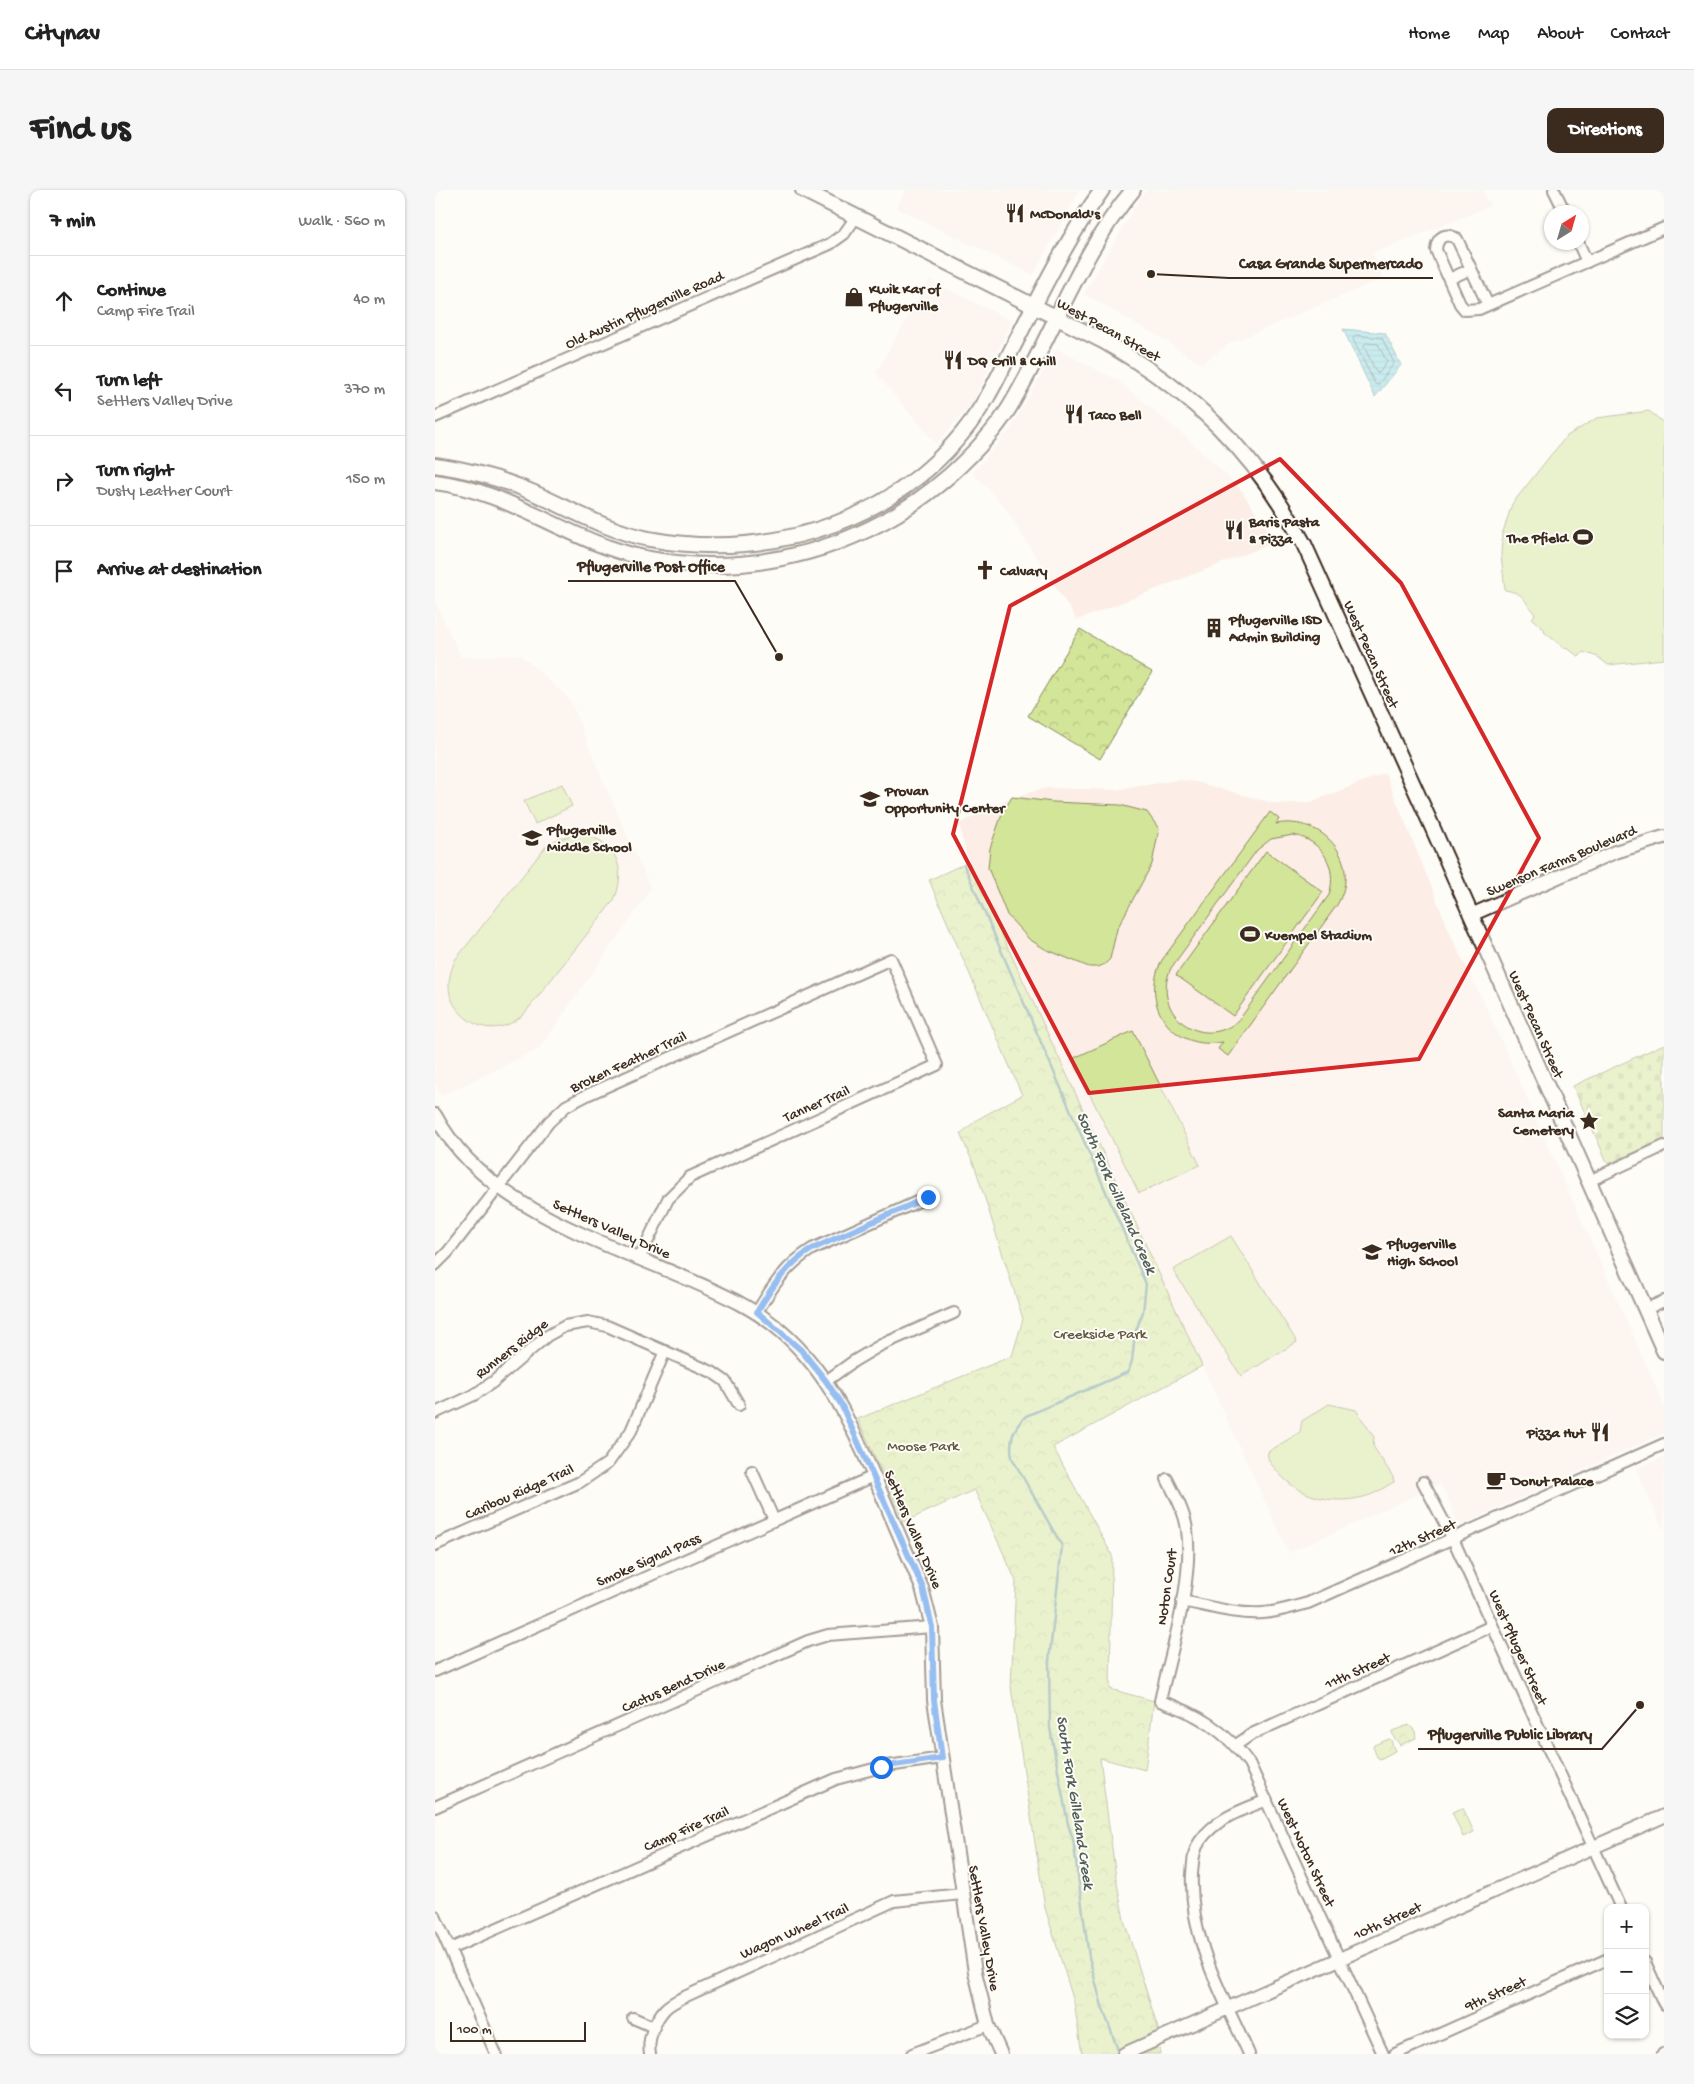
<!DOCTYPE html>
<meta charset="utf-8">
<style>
:root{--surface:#fff;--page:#f6f6f6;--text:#222;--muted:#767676;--line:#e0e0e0;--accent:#3b2a1e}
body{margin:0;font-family:"Gochi Hand",sans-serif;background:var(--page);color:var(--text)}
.controls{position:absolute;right:15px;bottom:15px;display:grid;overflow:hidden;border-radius:10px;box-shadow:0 1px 4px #0004}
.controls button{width:45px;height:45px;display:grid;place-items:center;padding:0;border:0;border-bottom:1px solid var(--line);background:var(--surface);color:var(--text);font:25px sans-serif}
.compass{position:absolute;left:1109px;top:15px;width:45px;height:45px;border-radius:50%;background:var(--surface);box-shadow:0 1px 4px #0004;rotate:37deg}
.scale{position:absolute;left:15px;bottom:12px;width:136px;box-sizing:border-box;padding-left:5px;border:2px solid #3b2a1e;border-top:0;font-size:14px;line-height:18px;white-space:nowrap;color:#3b2a1e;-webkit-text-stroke:4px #fdfcf7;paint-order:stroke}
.stop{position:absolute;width:15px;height:15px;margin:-11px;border:4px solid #1a73e8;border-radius:50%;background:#fff}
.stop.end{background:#1a73e8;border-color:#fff;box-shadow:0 1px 5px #0008}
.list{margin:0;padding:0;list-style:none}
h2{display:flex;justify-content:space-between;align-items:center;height:65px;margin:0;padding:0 20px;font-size:21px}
h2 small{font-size:16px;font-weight:400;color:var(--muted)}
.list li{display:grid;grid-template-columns:32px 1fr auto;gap:15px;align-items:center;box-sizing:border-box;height:90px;padding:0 20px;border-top:1px solid var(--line)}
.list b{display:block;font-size:19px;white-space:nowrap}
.list p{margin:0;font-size:16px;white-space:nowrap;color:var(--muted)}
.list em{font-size:16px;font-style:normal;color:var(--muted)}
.icon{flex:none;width:28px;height:28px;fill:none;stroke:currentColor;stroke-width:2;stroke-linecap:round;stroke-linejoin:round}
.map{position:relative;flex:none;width:1229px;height:1864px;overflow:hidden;border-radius:10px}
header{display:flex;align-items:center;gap:30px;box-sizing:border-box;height:70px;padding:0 25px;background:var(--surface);border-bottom:1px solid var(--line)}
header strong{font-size:24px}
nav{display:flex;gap:28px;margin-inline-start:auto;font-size:18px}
.intro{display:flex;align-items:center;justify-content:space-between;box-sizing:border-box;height:120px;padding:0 30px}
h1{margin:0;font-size:35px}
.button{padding:12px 22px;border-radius:10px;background:var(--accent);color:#fff;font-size:18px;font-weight:700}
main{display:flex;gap:30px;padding:0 30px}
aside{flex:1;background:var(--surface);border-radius:10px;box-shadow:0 1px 4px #0004}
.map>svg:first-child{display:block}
.built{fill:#fcede6}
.grass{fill:#d3e599;stroke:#87885c;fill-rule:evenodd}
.cemetery{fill:url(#cemetery-stones);stroke:#87885c}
.park{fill:url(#park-crowns);stroke:#87885c}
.water{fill:url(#water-rules);stroke:#699395}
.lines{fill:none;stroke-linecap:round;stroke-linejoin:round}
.shore{stroke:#5a706d;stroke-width:1}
.stream{stroke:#699395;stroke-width:2.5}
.minor-casing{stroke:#3b2a1e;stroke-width:14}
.tertiary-casing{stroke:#3b2a1e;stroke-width:16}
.secondary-casing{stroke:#3b2a1e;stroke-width:18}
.minor{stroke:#fdfcf7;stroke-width:10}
.tertiary{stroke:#fdfcf7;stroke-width:12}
.secondary{stroke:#fdfcf7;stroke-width:14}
.route{stroke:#1a73e8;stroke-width:6}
.marked{fill:none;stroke:#d62828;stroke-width:4;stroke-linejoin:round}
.labels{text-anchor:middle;stroke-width:4;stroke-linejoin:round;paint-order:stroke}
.poi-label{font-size:15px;font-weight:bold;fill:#3b2a1e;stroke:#fdfcf7;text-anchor:start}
.street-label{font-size:15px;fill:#3b2a1e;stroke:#fdfcf7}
.park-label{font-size:15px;fill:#61593d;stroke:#fdfcf7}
.water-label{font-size:16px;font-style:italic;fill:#525f59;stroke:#fdfcf7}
.leader{fill:none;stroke:#3b2a1e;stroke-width:2}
.callout-dot{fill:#3b2a1e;stroke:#fdfcf7;stroke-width:2}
.callout-label{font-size:16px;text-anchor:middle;font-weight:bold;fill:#3b2a1e;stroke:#fdfcf7;stroke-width:4;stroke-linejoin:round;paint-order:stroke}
</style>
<header>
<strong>Citynav</strong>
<nav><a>Home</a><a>Map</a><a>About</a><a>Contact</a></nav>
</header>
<div class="intro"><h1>Find us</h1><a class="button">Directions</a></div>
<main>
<aside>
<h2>7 min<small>Walk · 560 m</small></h2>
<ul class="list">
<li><svg class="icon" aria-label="ahead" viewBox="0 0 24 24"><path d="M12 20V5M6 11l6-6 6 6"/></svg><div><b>Continue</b><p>Camp Fire Trail</p></div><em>40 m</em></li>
<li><svg class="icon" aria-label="left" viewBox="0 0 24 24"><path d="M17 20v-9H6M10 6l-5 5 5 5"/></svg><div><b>Turn left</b><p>Settlers Valley Drive</p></div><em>370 m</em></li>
<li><svg class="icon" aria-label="right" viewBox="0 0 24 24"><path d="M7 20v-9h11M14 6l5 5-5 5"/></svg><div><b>Turn right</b><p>Dusty Leather Court</p></div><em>150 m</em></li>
<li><svg class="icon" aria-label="arrive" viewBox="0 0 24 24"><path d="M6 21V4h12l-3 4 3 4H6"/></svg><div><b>Arrive at destination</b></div></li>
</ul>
</aside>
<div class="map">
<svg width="1229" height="1864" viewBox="0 0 1229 1864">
<defs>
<pattern id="cemetery-stones" width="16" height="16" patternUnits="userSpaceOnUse" patternTransform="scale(1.25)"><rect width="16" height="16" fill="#d3e599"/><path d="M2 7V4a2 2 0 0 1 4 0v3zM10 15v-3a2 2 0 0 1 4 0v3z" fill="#b6c583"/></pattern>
<pattern id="park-crowns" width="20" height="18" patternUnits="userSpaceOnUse" patternTransform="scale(1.25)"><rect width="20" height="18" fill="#d3e599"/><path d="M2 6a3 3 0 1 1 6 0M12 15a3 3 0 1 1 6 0" fill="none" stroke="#b6c583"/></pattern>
<pattern id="water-rules" width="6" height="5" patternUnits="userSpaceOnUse" patternTransform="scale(1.25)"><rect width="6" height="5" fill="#88d9e4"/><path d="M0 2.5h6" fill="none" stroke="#76bac3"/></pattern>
</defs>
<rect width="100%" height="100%" fill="#fdfcf7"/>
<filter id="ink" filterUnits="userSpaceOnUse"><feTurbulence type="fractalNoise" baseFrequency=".02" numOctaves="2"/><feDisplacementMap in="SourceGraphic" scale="10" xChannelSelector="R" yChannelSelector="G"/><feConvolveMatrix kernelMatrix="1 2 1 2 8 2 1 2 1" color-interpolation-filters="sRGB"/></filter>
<g filter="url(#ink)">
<g class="built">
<polygon points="471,0 645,0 598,85 462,18"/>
<polygon points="712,0 1047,0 1055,16 938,63 948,88 794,154 766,174 728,149 649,104 707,5"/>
<polygon points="494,90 577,131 538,212 501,254 441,183"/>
<polygon points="621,159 682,190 752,248 803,296 841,352 642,430 566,312 538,283 576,238"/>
<polygon points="0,412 26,467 86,465 135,510 170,596 216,699 104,859 6,906 0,892"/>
<polygon points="950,583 1018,750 1055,826 1229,1215 1229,1243 1027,1334 1023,1332 1006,1294 854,1363 533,672 524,634 577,607 612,598 681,600 742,590 761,592 841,614 876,612"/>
<polygon points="1229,1267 1229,1341 1201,1279"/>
</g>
<g class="grass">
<path d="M1214 221 1229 233V469L1173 475 1163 467 1148 462 1144 467 1131 457 1129 458 1109 442 1110 440 1097 429 1100 424C1088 412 1093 404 1070 400L1066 365 1067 345 1077 314 1115 266 1132 246 1162 228Z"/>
<polygon points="127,594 137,616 100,634 89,611"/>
<polygon points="577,607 618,612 685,615 712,622 724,639 717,674 682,739 675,769 670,774 663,777 654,777 610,759 594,749 572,725 553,678 555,658 567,624"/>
<path d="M835 622 844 629 841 634C888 625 928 671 902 715L793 866 783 859 788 852C737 862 704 814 727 770ZM858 645C887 650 903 677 894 705L804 830C767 863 715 823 736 778L822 660 836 649Z"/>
<path d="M145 644C180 649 193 678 179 710L89 824C82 830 75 835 65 837 44 842 20 825 15 804 12 792 16 781 20 770L113 654 123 649Z"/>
<polygon points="831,661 888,702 798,826 741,785"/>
<polygon points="698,841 765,975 704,1003 637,869"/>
<polygon points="796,1046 862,1152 806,1186 738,1080"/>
<path d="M894 1214 921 1220 939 1247 938 1256 958 1287 959 1292C951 1296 943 1302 935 1305 903 1316 865 1309 843 1282 838 1276 831 1270 833 1262L865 1242 867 1231Z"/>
</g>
<polygon class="cemetery" points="1229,854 1229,949 1173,974 1138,896"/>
<g class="park">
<polygon points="645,439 717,482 665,569 593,526"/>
<polygon points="533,672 767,1176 618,1257 677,1365 675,1499 719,1511 710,1580 665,1568 681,1688 689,1730 723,1838 725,1864 647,1864 639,1812 610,1718 576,1497 581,1391 540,1301 539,1300 469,1332 423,1229 577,1166 588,1129 540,977 525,944 543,929 587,905 494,690"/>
<polygon points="974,1535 980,1541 981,1548 965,1555 958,1546 957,1541"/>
<polygon points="954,1549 956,1550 960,1561 945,1569 942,1567 938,1557 939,1555"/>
<polygon points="1028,1618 1039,1642 1028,1647 1017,1622"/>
</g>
<polygon class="water" points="908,139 950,143 966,175 940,207"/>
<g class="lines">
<g class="shore">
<polygon points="921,145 947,148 959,173 943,195 940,194 918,149"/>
<polygon points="931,153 943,154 952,172 944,183 941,182 929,156"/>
</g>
<path class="stream" d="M529 675 711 1094 708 1122 700 1143 697 1171 693 1182 591 1226C578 1238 574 1250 577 1268L627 1356 614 1471 615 1538 633 1634 638 1649 654 1767 666 1813 684 1863"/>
<defs>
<g id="minor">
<polyline points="1119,0 1130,22"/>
<polyline points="1143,52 1152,72"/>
<polyline points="1014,89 1036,79"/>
<path d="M1053 115 1022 49C1011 42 1002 46 1001 60L1025 114 1030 120 1044 119 1229 38"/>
<polyline points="0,227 395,54 409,44 421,27"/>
<polyline points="1154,991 1229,956"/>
<polyline points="0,1075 13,1062 114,932 131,916 152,905 456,769 502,875 255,987 233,1009 205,1067"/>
<polyline points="1211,1119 1229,1111"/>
<path d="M322 1122C337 1097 351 1075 377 1059L493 1007"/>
<polyline points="391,1191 419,1171 446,1155 519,1123"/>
<polyline points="0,1223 39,1205 58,1192 112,1146 130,1136 153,1132 172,1136 277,1182 290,1191 304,1215"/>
<polyline points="317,1281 339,1330"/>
<path d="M732 1289C740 1305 750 1322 752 1340 759 1390 736 1461 725 1511 762 1523 791 1541 814 1573L948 1864"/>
<polyline points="988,1292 1018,1349 1186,1718"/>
<polyline points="0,1355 145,1292 173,1273 196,1241 230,1161"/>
<path d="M747 1411C773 1416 801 1425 828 1423 843 1422 858 1417 873 1413L1229 1254"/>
<polyline points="0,1481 439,1286"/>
<polyline points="801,1555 817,1544 1057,1436"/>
<polyline points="0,1617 373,1451 393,1445 497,1437"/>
<polyline points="0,1726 61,1864"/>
<polyline points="15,1759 401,1589 446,1577 507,1568"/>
<polyline points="1210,1772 1229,1814"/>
<polyline points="198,1828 219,1837"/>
<path d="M215 1864C212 1849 220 1830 230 1819 234 1815 241 1811 247 1808L459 1711 527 1704"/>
<polyline points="477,1864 553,1835"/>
<path d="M814 1864C788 1806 754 1749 757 1684 758 1673 758 1661 765 1651 781 1628 807 1620 832 1610"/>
<polyline points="960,1864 1173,1769"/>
<polyline points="1228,1864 1229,1864"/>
</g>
<g id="tertiary">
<polyline points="1036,725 1180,662 1229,647"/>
<path d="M0 925C50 1018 165 1050 255 1090 287 1104 320 1118 347 1142 395 1184 419 1240 444 1298 458 1331 473 1365 487 1398L497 1437 499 1510 540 1782 553 1835 566 1864"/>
<polyline points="689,1864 1229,1626"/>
</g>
<g id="secondary">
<path d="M368 0 668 151C759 203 819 261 869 354L995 632 1229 1161"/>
<path d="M0 275C34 280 68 289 99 303 137 320 173 341 214 349 341 373 478 327 548 214 559 197 567 179 576 161 604 106 631 50 667 0"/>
<path d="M0 292C76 301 136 353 210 368 319 390 432 358 515 285 537 265 558 244 574 218 617 147 644 64 698 0"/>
</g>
</defs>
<use href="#minor" class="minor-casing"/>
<use href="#tertiary" class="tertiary-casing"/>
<use href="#secondary" class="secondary-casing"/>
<use href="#minor" class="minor"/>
<use href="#tertiary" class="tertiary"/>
<use href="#secondary" class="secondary"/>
</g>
</g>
<g class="lines" filter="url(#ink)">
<path class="route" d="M446 1577 507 1568 499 1510 497 1437 488 1398 406 1214 391 1191 366 1160 322 1122C337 1097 351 1075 377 1059L493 1007"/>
</g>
<path d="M0 0H1229V1864H0ZM845 269 966 393 1104 648 984 869 654 903 518 644 575 416Z" fill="#fdfcf7" fill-opacity=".55" fill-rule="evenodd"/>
<path class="marked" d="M845 269 966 393 1104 648 984 869 654 903 518 644 575 416Z"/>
<defs>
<symbol id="restaurant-bare" viewBox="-9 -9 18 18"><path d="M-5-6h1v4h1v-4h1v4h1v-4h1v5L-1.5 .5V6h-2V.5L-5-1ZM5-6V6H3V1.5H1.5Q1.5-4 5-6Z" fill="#3b2a1e" stroke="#fdfcf7" stroke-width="2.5" paint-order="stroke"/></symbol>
<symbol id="shop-bare" viewBox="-9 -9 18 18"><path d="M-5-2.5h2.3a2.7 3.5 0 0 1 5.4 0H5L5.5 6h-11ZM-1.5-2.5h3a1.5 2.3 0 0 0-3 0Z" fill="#3b2a1e" stroke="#fdfcf7" stroke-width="2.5" paint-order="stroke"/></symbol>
<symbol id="stadium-bare" viewBox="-9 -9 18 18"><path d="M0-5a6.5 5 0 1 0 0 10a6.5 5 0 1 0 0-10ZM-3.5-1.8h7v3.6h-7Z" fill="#3b2a1e" stroke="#fdfcf7" stroke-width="2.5" paint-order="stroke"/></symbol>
<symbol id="church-bare" viewBox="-9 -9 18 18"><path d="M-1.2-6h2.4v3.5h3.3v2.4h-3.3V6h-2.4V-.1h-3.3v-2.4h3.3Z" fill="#3b2a1e" stroke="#fdfcf7" stroke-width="2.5" paint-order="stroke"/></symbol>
<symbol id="building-bare" viewBox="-9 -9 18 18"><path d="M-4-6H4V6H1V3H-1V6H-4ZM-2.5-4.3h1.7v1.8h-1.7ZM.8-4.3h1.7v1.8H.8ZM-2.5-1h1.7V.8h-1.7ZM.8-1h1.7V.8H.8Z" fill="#3b2a1e" stroke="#fdfcf7" stroke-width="2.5" paint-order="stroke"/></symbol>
<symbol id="school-bare" viewBox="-9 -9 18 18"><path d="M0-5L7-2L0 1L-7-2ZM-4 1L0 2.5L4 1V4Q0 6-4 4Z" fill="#3b2a1e" stroke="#fdfcf7" stroke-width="2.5" paint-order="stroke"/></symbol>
<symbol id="sight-bare" viewBox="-9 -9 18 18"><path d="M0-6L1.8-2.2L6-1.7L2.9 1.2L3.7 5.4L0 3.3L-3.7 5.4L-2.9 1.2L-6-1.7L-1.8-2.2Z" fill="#3b2a1e" stroke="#fdfcf7" stroke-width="2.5" paint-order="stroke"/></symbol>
<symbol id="cafe-bare" viewBox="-9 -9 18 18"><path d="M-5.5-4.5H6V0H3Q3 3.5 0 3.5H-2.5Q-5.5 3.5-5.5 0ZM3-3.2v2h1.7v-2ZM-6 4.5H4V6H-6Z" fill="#3b2a1e" stroke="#fdfcf7" stroke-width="2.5" paint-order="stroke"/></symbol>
</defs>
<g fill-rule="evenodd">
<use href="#restaurant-bare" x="566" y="9" width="28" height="28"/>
<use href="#shop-bare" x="405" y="93" width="28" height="28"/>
<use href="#restaurant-bare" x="504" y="156" width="28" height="28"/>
<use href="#restaurant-bare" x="625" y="210" width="28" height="28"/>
<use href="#restaurant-bare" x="785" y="326" width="28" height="28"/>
<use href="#stadium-bare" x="1134" y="333" width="28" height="28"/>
<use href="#church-bare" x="536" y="366" width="28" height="28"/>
<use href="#building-bare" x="765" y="424" width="28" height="28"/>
<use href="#school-bare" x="421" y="595" width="28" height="28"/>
<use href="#school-bare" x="83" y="634" width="28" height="28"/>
<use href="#stadium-bare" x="801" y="730" width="28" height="28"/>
<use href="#sight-bare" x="1140" y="917" width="28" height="28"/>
<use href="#school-bare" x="923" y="1048" width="28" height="28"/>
<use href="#restaurant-bare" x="1151" y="1228" width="28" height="28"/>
<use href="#cafe-bare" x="1047" y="1276" width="28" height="28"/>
</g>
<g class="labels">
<g class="poi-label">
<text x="595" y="28">McDonald's</text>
<text x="434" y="103">Kwik Kar of<tspan x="434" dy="17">Pflugerville</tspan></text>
<text x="533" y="175">DQ Grill &amp; Chill</text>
<text x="654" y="229">Taco Bell</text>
<text x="814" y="336">Baris Pasta<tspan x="814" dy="17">&amp; Pizza</tspan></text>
<text x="1133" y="352" text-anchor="end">The Pfield</text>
<text x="565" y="385">Calvary</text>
<text x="794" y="434">Pflugerville ISD<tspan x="794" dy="17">Admin Building</tspan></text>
<text x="450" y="605">Provan<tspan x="450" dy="17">Opportunity Center</tspan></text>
<text x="112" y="644">Pflugerville<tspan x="112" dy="17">Middle School</tspan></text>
<text x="830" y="749">Kuempel Stadium</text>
<text x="1139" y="927" text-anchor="end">Santa Maria<tspan x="1139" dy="17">Cemetery</tspan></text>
<text x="952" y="1058">Pflugerville<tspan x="952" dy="17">High School</tspan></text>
<text x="1150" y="1247" text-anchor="end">Pizza Hut</text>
<text x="1076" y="1295">Donut Palace</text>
</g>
<g class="street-label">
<text transform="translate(209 119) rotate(-24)" y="5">Old Austin Pflugerville Road</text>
<text transform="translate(674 139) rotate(29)" y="5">West Pecan Street</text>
<text transform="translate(937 464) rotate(66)" y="5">West Pecan Street</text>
<text transform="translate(1126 670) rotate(-23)" y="5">Swenson Farms Boulevard</text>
<text transform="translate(1102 834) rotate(66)" y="5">West Pecan Street</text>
<text transform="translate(193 871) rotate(-25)" y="5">Broken Feather Trail</text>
<text transform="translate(381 913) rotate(-24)" y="5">Tanner Trail</text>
<text transform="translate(177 1038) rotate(24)" y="5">Settlers Valley Drive</text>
<text transform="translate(76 1158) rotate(-38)" y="5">Runners Ridge</text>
<text transform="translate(84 1301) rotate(-24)" y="5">Caribou Ridge Trail</text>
<text transform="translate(479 1339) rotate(67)" y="5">Settlers Valley Drive</text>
<text transform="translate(987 1347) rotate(-24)" y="5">12th Street</text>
<text transform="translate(213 1369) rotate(-24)" y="5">Smoke Signal Pass</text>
<text transform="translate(731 1397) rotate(-82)" y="5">Noton Court</text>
<text transform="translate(1084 1457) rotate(66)" y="5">West Pfluger Street</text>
<text transform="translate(922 1480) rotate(-24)" y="5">11th Street</text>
<text transform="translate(238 1495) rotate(-24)" y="5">Cactus Bend Drive</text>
<text transform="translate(251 1638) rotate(-24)" y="5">Camp Fire Trail</text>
<text transform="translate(872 1662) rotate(65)" y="5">West Noton Street</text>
<text transform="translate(952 1730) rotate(-24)" y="5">10th Street</text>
<text transform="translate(550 1738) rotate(80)" y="5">Settlers Valley Drive</text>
<text transform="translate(359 1740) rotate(-24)" y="5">Wagon Wheel Trail</text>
<text transform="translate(1060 1803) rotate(-24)" y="5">9th Street</text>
</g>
<g class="park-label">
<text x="665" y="1148">Creekside Park</text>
<text x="488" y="1260">Moose Park</text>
</g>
<g class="water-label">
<text transform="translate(683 1002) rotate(66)" y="6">South Fork Gilleland Creek</text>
<text transform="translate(642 1612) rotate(81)" y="6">South Fork Gilleland Creek</text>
</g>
</g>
<path class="leader" d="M716 84L794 88H998M344 467L300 391H133M1205 1515L1167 1559H983"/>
<g class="callout-dot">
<circle cx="716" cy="84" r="5"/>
<circle cx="344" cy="467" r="5"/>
<circle cx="1205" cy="1515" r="5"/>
</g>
<g class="callout-label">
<text x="896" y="78">Casa Grande Supermercado</text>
<text x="216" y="381">Pflugerville Post Office</text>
<text x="1075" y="1549">Pflugerville Public Library</text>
</g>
</svg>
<div class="controls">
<button>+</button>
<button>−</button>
<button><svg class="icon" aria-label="layers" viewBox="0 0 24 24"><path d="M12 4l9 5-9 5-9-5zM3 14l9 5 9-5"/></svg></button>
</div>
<svg class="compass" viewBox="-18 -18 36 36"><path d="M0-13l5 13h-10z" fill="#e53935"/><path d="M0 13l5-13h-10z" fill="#767676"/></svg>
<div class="scale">100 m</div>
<div class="stop" style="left:446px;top:1577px"></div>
<div class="stop end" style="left:493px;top:1007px"></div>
</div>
</main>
